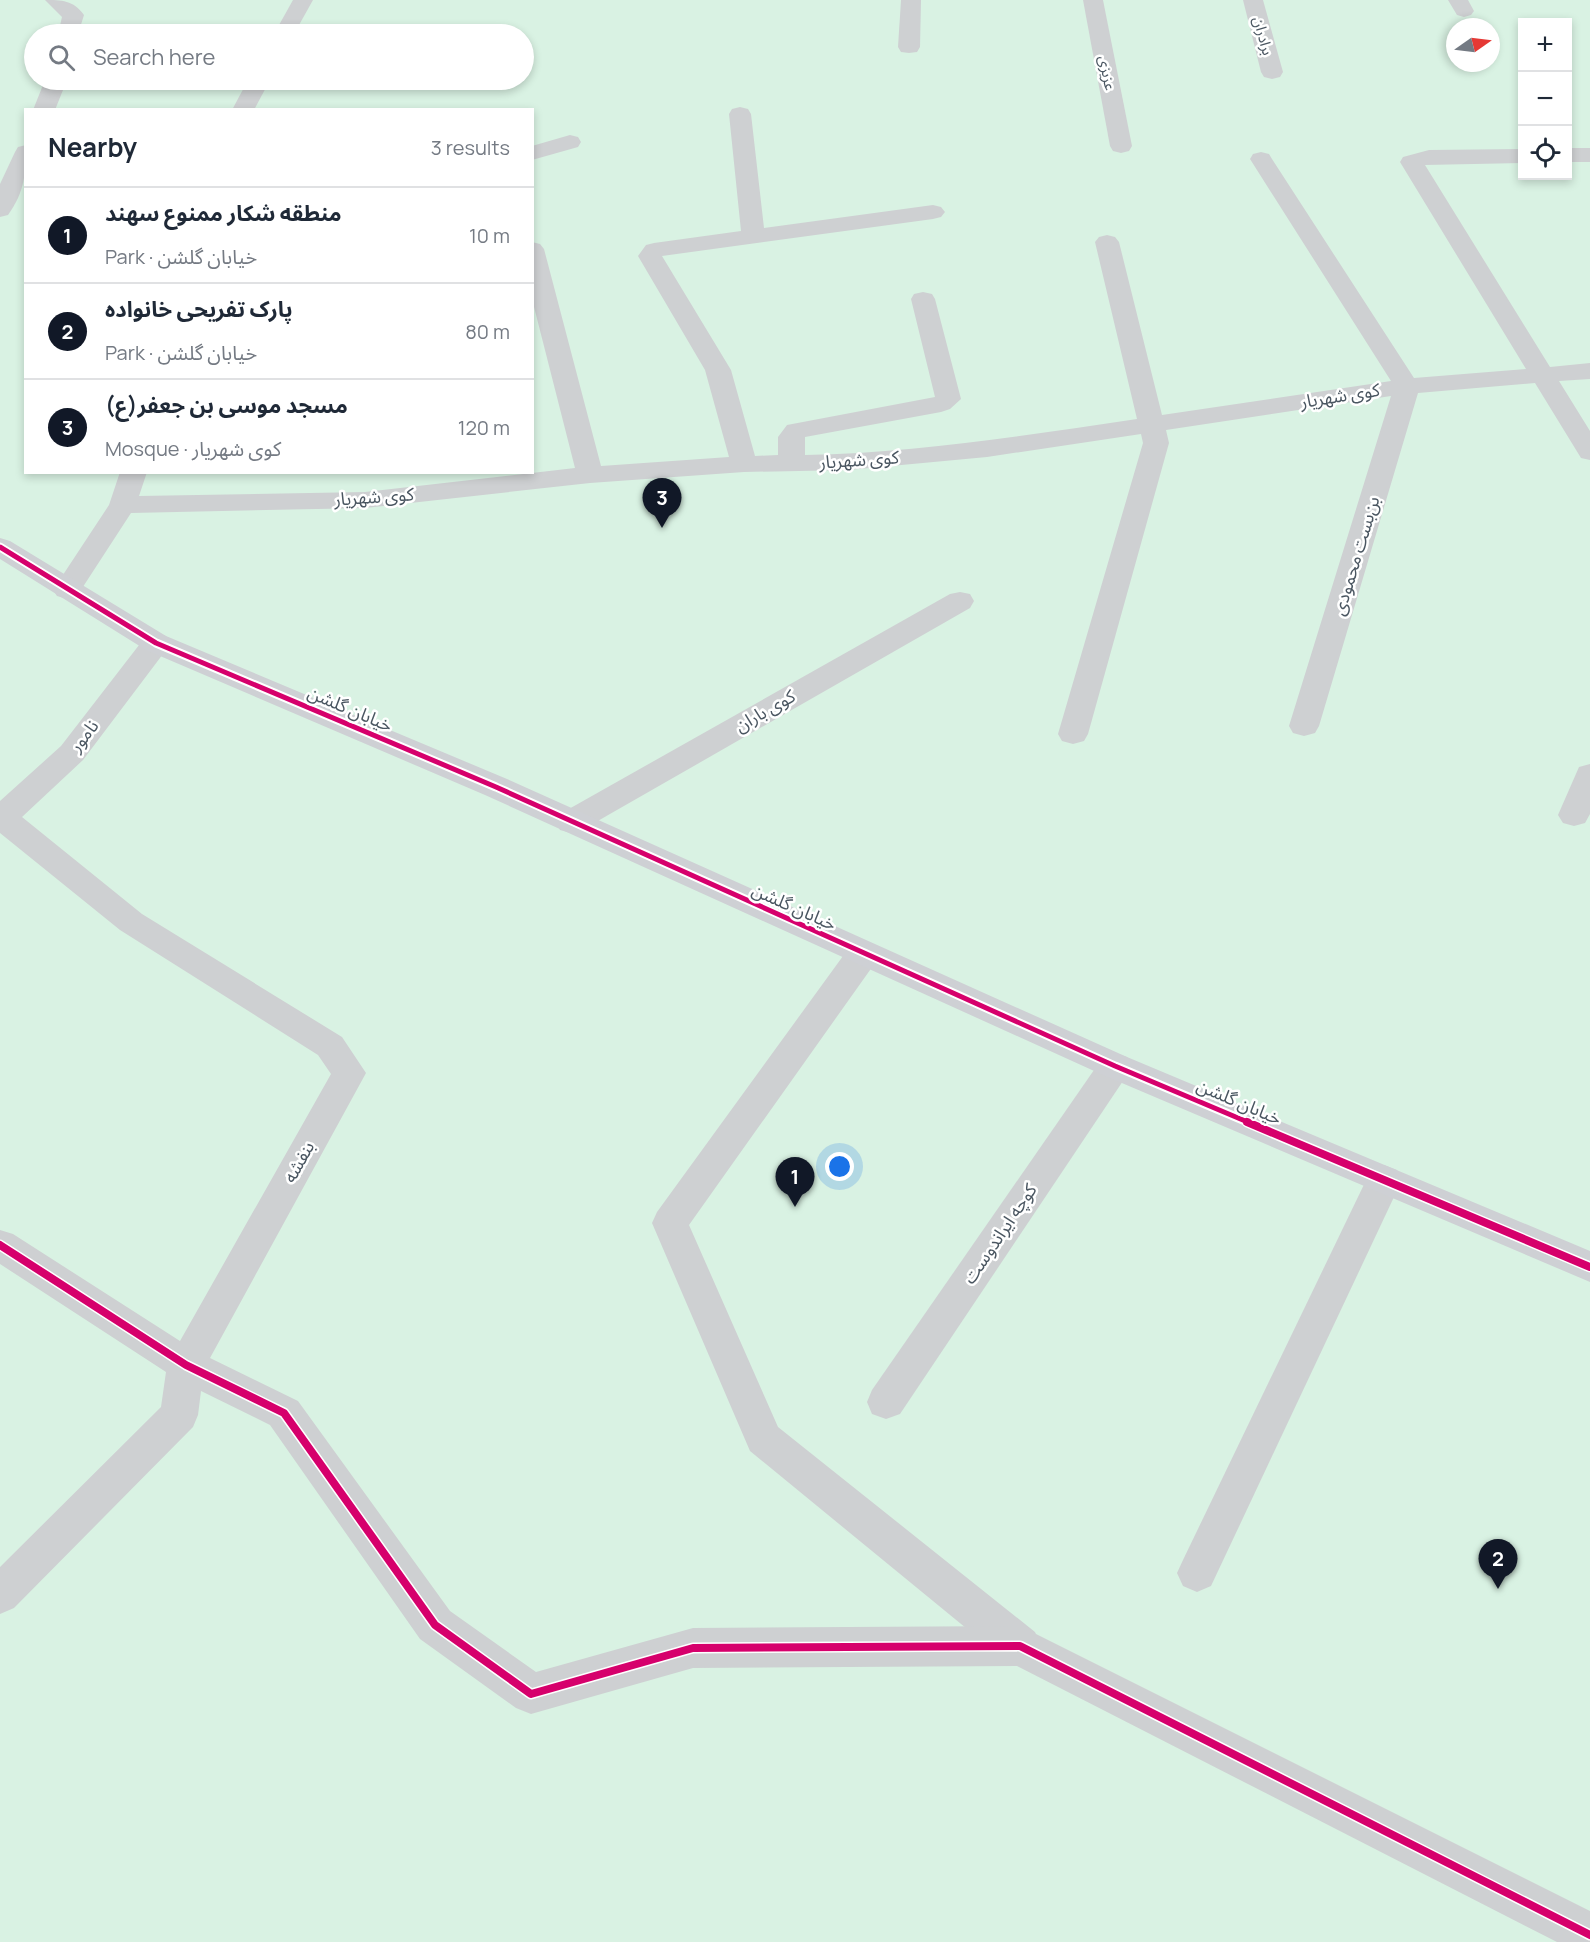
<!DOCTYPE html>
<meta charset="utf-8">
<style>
:root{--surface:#fff;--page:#f6f6f7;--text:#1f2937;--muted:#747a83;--line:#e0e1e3;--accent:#111827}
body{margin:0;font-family:Manrope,"Noto Sans Arabic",sans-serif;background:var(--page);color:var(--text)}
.controls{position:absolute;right:18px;top:18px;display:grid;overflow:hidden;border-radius:0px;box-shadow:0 3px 9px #0003}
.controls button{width:54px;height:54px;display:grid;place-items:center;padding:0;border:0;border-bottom:2px solid var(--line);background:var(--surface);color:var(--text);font:30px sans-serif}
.compass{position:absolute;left:1446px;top:18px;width:54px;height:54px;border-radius:50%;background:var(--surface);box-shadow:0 3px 9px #0003;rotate:76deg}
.you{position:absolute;left:840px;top:1167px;width:21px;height:21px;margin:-15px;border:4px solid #fff;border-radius:50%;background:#1a73e8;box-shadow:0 0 0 9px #1a73e833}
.badge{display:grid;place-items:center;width:39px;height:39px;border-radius:50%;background:var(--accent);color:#fff;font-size:20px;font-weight:700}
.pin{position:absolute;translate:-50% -50px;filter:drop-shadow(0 2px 3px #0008)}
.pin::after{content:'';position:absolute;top:32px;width:21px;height:18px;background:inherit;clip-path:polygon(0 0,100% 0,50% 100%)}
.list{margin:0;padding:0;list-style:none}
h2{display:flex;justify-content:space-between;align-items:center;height:78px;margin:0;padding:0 24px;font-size:26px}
h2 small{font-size:20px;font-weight:400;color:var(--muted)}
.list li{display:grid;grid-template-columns:39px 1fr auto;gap:18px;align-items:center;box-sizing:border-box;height:96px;padding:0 24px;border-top:2px solid var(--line)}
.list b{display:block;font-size:22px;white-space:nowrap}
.list p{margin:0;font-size:20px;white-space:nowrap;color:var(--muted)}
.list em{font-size:20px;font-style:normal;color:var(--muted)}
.icon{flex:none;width:33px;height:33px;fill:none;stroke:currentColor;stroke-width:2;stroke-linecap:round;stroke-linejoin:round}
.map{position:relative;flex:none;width:1590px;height:1942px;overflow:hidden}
.search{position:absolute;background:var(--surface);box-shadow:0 3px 9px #0003;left:24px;top:24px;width:510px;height:66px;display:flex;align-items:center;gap:15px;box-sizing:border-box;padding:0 21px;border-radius:33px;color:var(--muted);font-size:22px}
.panel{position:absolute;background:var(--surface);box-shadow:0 3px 9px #0003;left:24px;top:108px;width:510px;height:366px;border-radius:0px}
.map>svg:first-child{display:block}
.green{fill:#d9f2e3;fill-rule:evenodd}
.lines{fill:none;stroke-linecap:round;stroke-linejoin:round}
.lane{fill:#ced0d2;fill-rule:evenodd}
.street{fill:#ced0d2;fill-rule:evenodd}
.secondary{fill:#ced0d4;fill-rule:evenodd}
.cycleway-far1-casing{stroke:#fff;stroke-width:9}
.cycleway-casing{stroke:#fff;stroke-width:11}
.cycleway-far1{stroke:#d6006c;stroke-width:5}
.cycleway{stroke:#d6006c;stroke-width:8}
.labels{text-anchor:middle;stroke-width:5;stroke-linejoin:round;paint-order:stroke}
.far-street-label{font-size:15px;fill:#4a5661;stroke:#fff}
.street-label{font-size:18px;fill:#4a5661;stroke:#fff}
</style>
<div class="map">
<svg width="1590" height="1942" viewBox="0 0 1590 1942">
<rect width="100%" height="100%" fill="#f4f4f4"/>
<path class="green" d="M0 0H1590V1942H0ZM1522 22H1568V176H1522ZM1455 27H1491V63H1455ZM34 34H524V80H34ZM26 110H532V472H26Z"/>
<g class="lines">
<g class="lane">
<polygon points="570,135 578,137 581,142 578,147 532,160 532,146"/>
<polygon points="960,592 970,594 974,601 970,608 582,830 571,833 560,830 555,822 560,814 950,594"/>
<polygon points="863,942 875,945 879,954 875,963 689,1225 778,1427 1035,1632 1041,1646 1035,1660 1020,1666 1005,1660 750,1451 652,1223 657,1212 851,945"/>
<polygon points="1115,1053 1127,1057 1132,1066 1127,1075 900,1414 886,1419 872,1414 867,1402 872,1390 1103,1057"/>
</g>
<g class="street">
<path d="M45 0C62 0 73 0 84 15L78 34H58L62 17Z"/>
<polygon points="293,0 313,0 294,34 274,34"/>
<polygon points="901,0 921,0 920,47 917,52 909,53 901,52 898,47"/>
<polygon points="1083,0 1103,0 1132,146 1129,151 1121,153 1113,151 1110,146"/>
<polygon points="1243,0 1263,0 1283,72 1280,77 1272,79 1264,77 1261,72"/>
<polygon points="1448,0 1468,0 1474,11 1471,15 1464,17 1457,15"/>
<polygon points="45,80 67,80 55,110 33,110"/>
<polygon points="248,80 270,80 254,110 232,110"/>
<path d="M740 107 748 109 751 114 764 228 933 205 941 207 945 212 941 217 933 219 662 256 731 370 755 456 778 455V437L787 425 935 397 911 299 914 294 923 292 932 294 935 299 961 399 950 409 941 412 805 437V455C917 453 1027 435 1137 419L1095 242 1099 237 1107 235 1115 237 1119 242 1162 415 1391 381 1250 159 1253 154 1261 152 1269 154 1272 159 1414 378 1526 369 1400 162 1403 157 1429 150 1522 149V163L1425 165 1550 367 1590 363V379L1559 381 1590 431V460L1581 458 1535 383 1418 393 1319 726 1315 733 1304 736 1293 733 1289 726 1391 396 1166 430 1169 443 1088 734 1084 741 1073 744 1062 741 1058 734 1143 443 1141 434 987 457 848 470 744 472 590 483 365 508 131 513 77 596 67 599 57 596 53 590 109 505 120 472H147L139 496 365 492 575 468 532 299V242L540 244 544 249 601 466 729 457 705 370 638 256 646 245 654 243 741 231 729 114 732 109Z"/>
<path d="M26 145C26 173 25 191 8 215L0 217V184L15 152 18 147Z"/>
<rect x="1568" y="148" width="22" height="14"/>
<polygon points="156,633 166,636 170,643 166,650 83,760 22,817 142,914 342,1037 366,1073 210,1358 298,1401 450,1611 536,1672 693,1628 1020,1626 1590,1911 1590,1942 1557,1942 1017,1666 693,1668 531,1714 516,1708 420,1639 270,1425 201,1391 198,1415 193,1427 14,1608 0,1614 0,1567 161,1407 166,1372 0,1264 0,1230 13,1234 180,1341 331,1074 318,1055 120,930 0,833 0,801 61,746 146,636"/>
<polygon points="1590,764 1590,814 1585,823 1574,826 1563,823 1558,815 1579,767"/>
<polygon points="1384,1165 1397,1170 1402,1180 1211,1586 1197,1592 1183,1586 1177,1573 1183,1560 1371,1170"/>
</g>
<polygon class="secondary" points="0,538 10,541 166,636 507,779 1127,1057 1590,1251 1590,1282 1103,1075 485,795 146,650 0,559"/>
<defs>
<polyline id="cycleway-far1" points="0,547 156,643 496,787 1115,1066 1250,1123"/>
<g id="cycleway">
<polyline points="1247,1122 1590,1267"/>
<polyline points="0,1245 186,1365 284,1413 435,1625 531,1694 693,1648 1020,1646 1590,1935"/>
</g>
</defs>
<use href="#cycleway-far1" class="cycleway-far1-casing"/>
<use href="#cycleway" class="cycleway-casing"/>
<use href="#cycleway-far1" class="cycleway-far1"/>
<use href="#cycleway" class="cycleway"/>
</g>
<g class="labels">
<g class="far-street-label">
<text transform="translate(1263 36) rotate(75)" y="5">برادران</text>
<text transform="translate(1107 73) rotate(79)" y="5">عزیزی</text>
</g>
<g class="street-label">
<text transform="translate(1340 396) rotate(-9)" y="6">کوی شهریار</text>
<text transform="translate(859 460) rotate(-4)" y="6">کوی شهریار</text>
<text transform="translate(374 497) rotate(-4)" y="6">کوی شهریار</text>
<text transform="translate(1356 556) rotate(-73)" y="6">بن‌بست محمودی</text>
<text transform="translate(350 709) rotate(23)" y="6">خیابان گلشن</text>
<text transform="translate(765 711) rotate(-30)" y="6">کوی باران</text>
<text transform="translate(84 736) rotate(-52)" y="6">نامور</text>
<text transform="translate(794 907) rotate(24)" y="6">خیابان گلشن</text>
<text transform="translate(1239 1102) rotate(23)" y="6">خیابان گلشن</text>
<text transform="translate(299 1162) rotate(-61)" y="6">بنفشه</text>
<text transform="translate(1000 1234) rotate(-56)" y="6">کوچه ایراندوست</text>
</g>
</g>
</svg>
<div class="controls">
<button>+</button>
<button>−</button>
<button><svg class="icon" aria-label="locate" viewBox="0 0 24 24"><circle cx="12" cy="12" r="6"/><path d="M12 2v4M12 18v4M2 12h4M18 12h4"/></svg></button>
</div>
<svg class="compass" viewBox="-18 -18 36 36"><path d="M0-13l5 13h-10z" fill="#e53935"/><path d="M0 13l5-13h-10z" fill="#747a83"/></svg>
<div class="you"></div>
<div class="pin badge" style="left:795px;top:1207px">1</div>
<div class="pin badge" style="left:1498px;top:1589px">2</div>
<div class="pin badge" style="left:662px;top:528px">3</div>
<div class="search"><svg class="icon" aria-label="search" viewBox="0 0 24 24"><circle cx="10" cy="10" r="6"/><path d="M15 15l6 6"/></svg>Search here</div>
<section class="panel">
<h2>Nearby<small>3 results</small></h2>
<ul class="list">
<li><span class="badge">1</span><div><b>منطقه شکار ممنوع سهند</b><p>Park · خیابان گلشن</p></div><em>10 m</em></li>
<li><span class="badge">2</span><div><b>پارک تفریحی خانواده</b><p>Park · خیابان گلشن</p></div><em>80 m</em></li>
<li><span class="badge">3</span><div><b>مسجد موسی بن جعفر(ع)</b><p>Mosque · کوی شهریار</p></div><em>120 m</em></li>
</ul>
</section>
</div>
